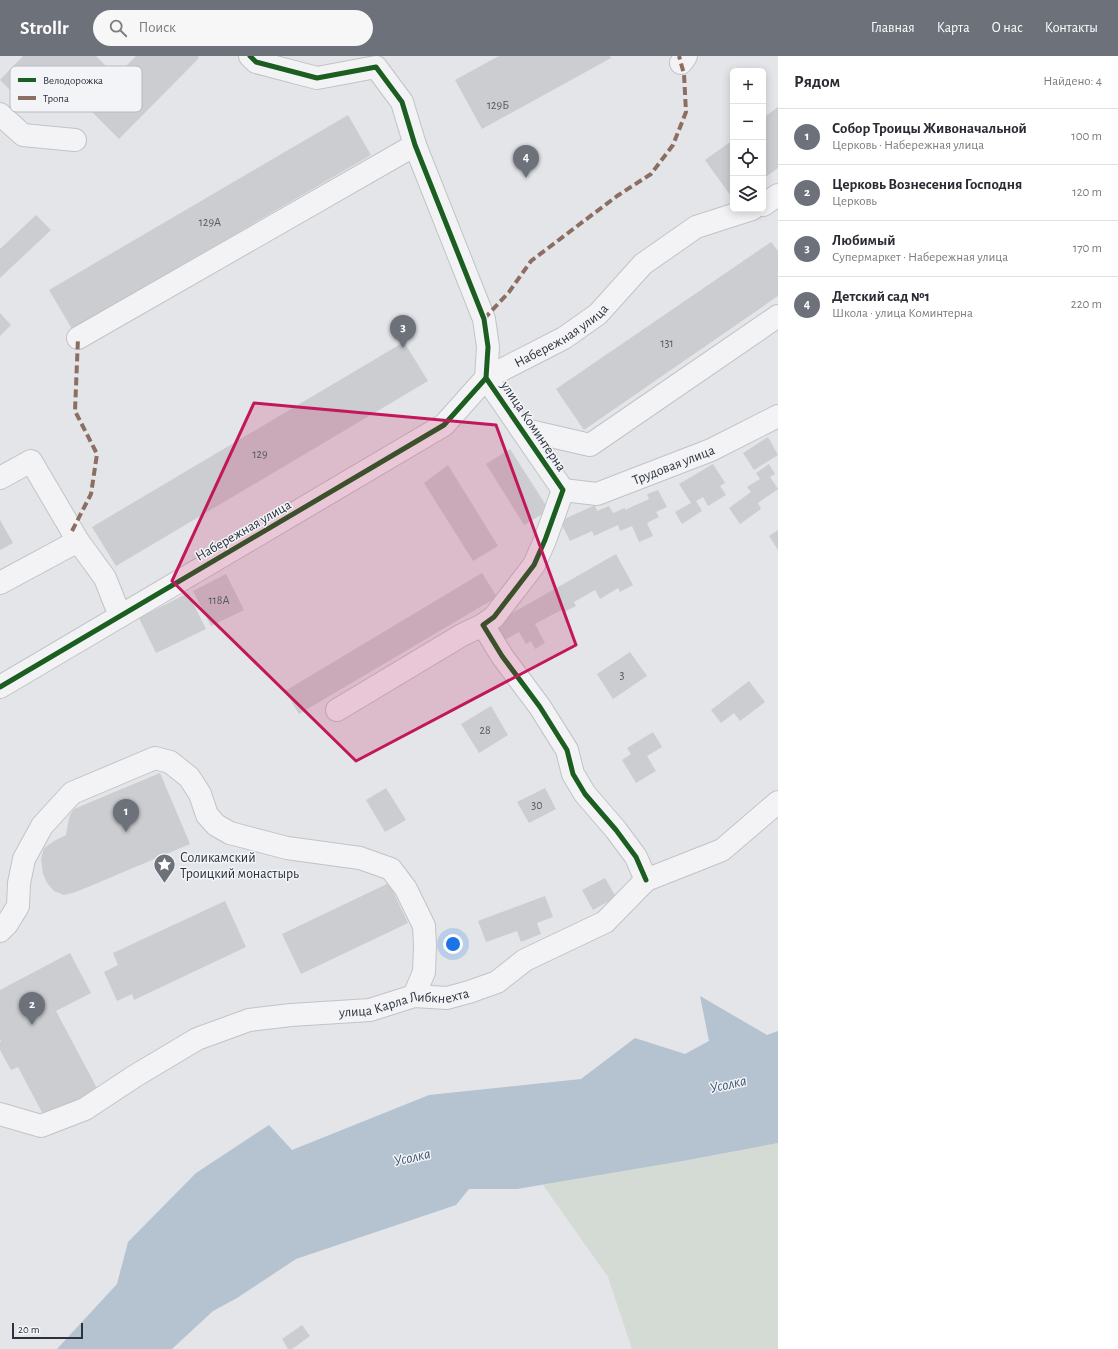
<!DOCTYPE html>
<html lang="ru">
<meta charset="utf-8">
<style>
:root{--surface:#fff;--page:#f7f7f7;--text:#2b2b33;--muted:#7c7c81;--line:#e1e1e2;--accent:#6c717a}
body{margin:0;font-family:"Alegreya Sans",sans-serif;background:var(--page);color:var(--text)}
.controls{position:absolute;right:12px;top:12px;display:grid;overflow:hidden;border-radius:6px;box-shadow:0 2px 10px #0003}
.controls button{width:36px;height:36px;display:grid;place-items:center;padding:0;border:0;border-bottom:1px solid var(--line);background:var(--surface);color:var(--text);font:20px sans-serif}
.scale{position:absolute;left:12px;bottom:10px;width:71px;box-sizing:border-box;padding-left:4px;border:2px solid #2c333f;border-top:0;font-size:11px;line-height:14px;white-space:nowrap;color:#2c333f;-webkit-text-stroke:3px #f2f4f7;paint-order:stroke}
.you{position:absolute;left:453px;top:888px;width:14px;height:14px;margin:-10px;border:3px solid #fff;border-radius:50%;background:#1a73e8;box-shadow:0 0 0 6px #1a73e833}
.badge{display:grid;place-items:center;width:26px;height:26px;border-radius:50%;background:var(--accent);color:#fff;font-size:13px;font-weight:700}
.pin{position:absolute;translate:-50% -33px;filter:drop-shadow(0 1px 2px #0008)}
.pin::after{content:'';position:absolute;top:21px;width:14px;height:12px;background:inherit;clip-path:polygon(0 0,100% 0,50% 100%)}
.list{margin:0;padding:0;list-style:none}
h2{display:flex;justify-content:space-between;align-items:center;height:52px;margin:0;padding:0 16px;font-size:17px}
h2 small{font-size:13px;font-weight:400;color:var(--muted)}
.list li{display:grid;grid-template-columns:26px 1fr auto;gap:12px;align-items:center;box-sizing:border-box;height:56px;padding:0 16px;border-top:1px solid var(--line)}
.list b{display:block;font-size:15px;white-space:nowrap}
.list p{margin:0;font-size:13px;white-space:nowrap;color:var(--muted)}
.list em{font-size:13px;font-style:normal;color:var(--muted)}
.icon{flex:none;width:22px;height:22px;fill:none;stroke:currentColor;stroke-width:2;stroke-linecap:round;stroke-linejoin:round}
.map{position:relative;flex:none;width:778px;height:1293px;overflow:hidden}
header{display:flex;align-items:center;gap:24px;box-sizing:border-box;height:56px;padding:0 20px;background:var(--accent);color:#fff}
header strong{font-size:19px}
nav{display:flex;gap:22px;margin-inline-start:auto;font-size:14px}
.search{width:280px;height:36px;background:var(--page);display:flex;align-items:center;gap:10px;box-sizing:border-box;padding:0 14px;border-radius:22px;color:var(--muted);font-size:15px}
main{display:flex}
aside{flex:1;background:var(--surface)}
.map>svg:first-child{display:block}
.green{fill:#d4dbd4}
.water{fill:#b5c2d0}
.building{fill:#cccdd0}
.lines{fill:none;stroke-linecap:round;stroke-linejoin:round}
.minor-casing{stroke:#c2c3c6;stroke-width:24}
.minor{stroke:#f3f3f5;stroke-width:22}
.quiet{stroke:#8d6e63;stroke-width:4;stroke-dasharray:8 4;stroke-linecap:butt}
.cycleway-casing{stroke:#f2f4f7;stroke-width:8}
.cycleway{stroke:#1b5e20;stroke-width:5}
.marked{fill:#c2185b;fill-opacity:0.2;stroke:#c2185b;stroke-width:3;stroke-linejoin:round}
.labels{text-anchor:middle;stroke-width:3;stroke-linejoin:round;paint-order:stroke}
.number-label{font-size:12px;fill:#555a64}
.street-label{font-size:14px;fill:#2c333f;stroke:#f2f4f7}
.poi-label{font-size:14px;fill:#2c333f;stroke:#f2f4f7;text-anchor:start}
.water-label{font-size:15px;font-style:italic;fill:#3b526f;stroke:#f2f4f7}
.key{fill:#f2f4f7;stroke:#b7bac0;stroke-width:1}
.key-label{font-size:11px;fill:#2c333f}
</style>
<header>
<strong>Strollr</strong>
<div class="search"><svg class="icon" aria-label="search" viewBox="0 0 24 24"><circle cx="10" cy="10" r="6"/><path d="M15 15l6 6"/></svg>Поиск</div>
<nav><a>Главная</a><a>Карта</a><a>О нас</a><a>Контакты</a></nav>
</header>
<main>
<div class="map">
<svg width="778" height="1293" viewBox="0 0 778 1293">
<rect width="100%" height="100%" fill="#e3e5e8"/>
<polygon class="green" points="778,1087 778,1293 632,1293 608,1221 543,1129 683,1105"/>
<polygon class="water" points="700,940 767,979 778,975 778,1087 683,1105 517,1133 469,1133 456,1149 296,1203 237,1242 213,1255 172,1293 57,1293 117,1228 128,1186 196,1117 269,1069 292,1094 429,1039 581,1023 635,982 685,998 709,985"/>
<g class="building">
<polygon points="23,0 96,0 116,20 136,0 198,0 199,2 119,83 61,25 31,55 0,24"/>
<polygon points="499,0 610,0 611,2 482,73 455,24"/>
<polygon points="778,51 778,112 763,123 763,62"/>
<polygon points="348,59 371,99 72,273 49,234"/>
<polygon points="733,84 733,143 705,104"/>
<polygon points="36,159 51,174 0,222 0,193"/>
<polygon points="771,186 778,195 778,240 584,374 556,333"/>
<polygon points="0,257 11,269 0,280"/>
<polygon points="404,286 428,325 116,510 92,471"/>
<polygon points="768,381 778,399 754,414 743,397"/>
<polygon points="510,393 549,454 524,469 486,408"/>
<polygon points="713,408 725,427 720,430 726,439 708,450 703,441 696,445 702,455 682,468 675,456 691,447 679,428"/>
<polygon points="769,408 775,418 770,421 778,433 758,447 761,453 740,468 729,452 751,436 747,431 760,423 756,417"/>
<polygon points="448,409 498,490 473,505 424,427"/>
<polygon points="658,434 667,451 656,456 659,461 647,467 653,480 639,486 632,470 620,475 618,469 594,480 592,475 570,485 560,465 595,449 597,455 609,450 613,457 625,452 625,454 649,443 647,438"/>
<polygon points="0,464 13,487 0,494"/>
<polygon points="778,474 778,494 769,480"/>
<polygon points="616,498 633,529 620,536 618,532 600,543 595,534 574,546 576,550 564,556 563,553 535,568 545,587 535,593 531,585 526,588 519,576 505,584 495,567"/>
<polygon points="482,517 497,541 299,658 285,635"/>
<polygon points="226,518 244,554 211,570 193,535"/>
<polygon points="188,537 206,573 156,597 139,562"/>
<polygon points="630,596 647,620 613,643 597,618"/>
<polygon points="749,625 765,646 740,665 734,657 721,667 711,654"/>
<polygon points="491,650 508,679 479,697 461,668"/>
<polygon points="653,676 662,691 647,700 656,715 636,727 622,704 631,698 627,692"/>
<polygon points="160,717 190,788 76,836 64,839 54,835 47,827 43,818 41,803 44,792 54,785 66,779 68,767 70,759 74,753"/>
<polygon points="386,732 406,764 385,776 366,744"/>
<polygon points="545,732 556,753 529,767 517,746"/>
<polygon points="605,822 616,841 593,854 582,834"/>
<polygon points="389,827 408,867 301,918 282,878"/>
<polygon points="545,840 553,861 537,867 541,878 521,886 517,875 486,886 478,865"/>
<polygon points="225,845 246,891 134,944 132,938 117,945 104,916 118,909 113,897"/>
<polygon points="70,897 91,937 56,955 99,1036 46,1064 18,1011 11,1014 0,994 0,986 1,985 0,983 0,934"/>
<polygon points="302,1269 310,1280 292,1293 288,1293 282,1283"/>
</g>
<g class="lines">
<defs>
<g id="minor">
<polyline points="250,0 256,6 317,22 376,11 402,46 415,89 484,263 488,291 486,322 563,434"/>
<polyline points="681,7 686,0"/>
<polyline points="0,58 23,79 75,84"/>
<polyline points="763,149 778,139"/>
<polyline points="78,282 415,89"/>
<polyline points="521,373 590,389 778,260"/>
<polyline points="0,422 31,405 78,485 105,522 120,560"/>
<polyline points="563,434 545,484 534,509 494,561 483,569 502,600 540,651 567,694 573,718 585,738 616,774 636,801 646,824"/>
<path id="s1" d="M563 434 597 438 711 394 778 360"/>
<polyline points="0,527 78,485"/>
<path id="s2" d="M0 631 444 369 486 322 564 282 598 258 643 208 696 171 752 153"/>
<polyline points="337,654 462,579 483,569"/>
<polyline points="0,875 7,868 18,850 19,827 24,803 42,770 72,737 155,702 170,706 189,721 200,738 207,759 216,769 230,777 287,792 360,802 391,813 406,833 424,870 425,890 424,916 414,940"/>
<path id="s3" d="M0 1058 41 1070 85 1053 135 1020 197 983 249 964 291 959 370 954 414 940 447 942 469 936 497 926 525 904 605 866 646 824 722 794 778 746"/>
</g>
</defs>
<use href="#minor" class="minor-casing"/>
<use href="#minor" class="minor"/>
<g class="quiet">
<polyline points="484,263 509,236 531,205 617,140 651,118 673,89 686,56 684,18 679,0"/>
<polyline points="72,475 91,438 97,398 75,355 78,282"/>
</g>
<defs>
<g id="cycleway">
<polyline points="250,0 256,6 317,22 376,11 402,46 415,89 484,263 488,291 486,322 563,434 545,484 534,509 494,561 483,569 502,600 540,651 567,694 573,718 585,738 616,774 636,801 646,824"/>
<polyline points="0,631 444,369 486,322"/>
</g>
</defs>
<use href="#cycleway" class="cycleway-casing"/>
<use href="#cycleway" class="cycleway"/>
</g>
<path class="marked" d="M254 347 496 369 576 589 356 705 172 525Z"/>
<defs>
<symbol id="sight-pin" viewBox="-11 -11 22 30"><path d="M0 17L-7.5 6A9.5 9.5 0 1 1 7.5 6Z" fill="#6c717a" stroke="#f2f4f7"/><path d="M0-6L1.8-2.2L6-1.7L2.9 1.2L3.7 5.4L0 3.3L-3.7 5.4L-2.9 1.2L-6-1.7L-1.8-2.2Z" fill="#fff"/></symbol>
</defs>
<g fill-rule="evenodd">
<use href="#sight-pin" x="152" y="796" width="25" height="34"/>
</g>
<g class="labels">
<g class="number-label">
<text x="498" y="53">129Б</text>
<text x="210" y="170">129А</text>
<text x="667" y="291">131</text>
<text x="260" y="402">129</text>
<text x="219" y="548">118А</text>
<text x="622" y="623">3</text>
<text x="485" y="678">28</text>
<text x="537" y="753">30</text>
</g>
<g class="street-label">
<text dy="5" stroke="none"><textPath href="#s2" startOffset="665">Набережная улица</textPath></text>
<text transform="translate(534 370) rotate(56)" y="5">улица Коминтерна</text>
<text dy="5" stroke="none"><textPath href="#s1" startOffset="116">Трудовая улица</textPath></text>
<text transform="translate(243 474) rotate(-30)" y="5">Набережная улица</text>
<text dy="5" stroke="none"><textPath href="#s3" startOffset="434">улица Карла Либкнехта</textPath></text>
</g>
<g class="poi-label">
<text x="180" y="806">Соликамский<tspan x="180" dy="16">Троицкий монастырь</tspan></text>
</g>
<g class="water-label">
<text transform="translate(728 1028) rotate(-13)" y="5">Усолка</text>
<text transform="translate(412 1101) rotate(-13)" y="5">Усолка</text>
</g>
</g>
<rect x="10" y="10" width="132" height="46" rx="6" class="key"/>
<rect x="18" y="22" width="18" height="4" fill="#1b5e20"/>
<rect x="18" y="40" width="18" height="4" fill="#8d6e63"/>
<g class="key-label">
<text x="43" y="28">Велодорожка</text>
<text x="43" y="46">Тропа</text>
</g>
</svg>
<div class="controls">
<button>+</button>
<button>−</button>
<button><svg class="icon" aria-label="locate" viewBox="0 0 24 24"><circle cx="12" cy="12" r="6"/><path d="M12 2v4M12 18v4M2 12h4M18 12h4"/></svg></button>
<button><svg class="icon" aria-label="layers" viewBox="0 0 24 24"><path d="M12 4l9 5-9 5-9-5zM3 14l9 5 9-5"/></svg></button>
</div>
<div class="scale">20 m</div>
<div class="you"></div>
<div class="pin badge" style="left:126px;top:776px">1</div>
<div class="pin badge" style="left:32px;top:969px">2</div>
<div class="pin badge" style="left:403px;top:292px">3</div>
<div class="pin badge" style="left:526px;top:122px">4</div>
</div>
<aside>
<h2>Рядом<small>Найдено: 4</small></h2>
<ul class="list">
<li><span class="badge">1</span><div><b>Собор Троицы Живоначальной</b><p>Церковь · Набережная улица</p></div><em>100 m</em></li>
<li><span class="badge">2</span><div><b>Церковь Вознесения Господня</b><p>Церковь</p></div><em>120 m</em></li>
<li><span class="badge">3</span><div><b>Любимый</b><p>Супермаркет · Набережная улица</p></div><em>170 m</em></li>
<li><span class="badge">4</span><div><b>Детский сад №1</b><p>Школа · улица Коминтерна</p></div><em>220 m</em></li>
</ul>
</aside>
</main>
